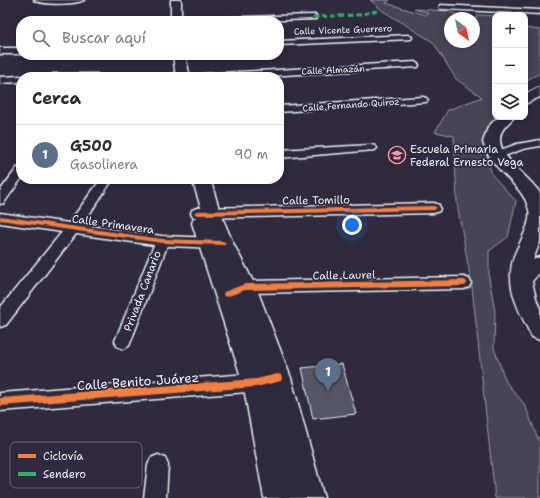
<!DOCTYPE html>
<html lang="es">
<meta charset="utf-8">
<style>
:root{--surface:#fff;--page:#f2f2f3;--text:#2b2b33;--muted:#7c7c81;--line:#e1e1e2;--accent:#2563eb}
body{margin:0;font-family:"Shantell Sans",sans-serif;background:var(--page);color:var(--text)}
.controls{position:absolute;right:12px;top:12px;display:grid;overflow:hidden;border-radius:8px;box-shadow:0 2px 10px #0003}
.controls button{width:36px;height:36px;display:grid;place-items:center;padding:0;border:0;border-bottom:1px solid var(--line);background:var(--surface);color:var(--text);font:20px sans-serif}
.compass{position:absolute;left:444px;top:12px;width:36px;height:36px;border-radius:50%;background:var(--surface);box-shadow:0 2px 10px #0003;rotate:147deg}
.you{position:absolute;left:352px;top:225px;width:14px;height:14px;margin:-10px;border:3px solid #fff;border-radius:50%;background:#1a73e8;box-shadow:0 0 0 6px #1a73e833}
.badge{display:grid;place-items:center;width:26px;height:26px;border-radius:50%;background:var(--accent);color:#fff;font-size:13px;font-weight:700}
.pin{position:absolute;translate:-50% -33px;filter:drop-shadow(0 1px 2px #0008)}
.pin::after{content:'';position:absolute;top:21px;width:14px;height:12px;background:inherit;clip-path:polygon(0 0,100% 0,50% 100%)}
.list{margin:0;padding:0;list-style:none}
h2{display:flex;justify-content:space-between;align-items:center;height:52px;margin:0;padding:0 16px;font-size:17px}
h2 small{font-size:13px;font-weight:400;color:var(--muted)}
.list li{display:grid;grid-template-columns:26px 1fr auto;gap:12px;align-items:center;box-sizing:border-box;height:60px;padding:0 16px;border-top:1px solid var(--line)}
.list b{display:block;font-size:15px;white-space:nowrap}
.list p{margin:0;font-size:13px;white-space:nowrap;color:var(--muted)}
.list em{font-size:13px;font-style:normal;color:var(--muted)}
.icon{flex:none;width:22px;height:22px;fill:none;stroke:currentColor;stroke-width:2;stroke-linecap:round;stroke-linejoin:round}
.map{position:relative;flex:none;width:540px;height:498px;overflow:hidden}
.search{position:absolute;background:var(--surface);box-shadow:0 2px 10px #0003;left:16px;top:16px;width:268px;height:44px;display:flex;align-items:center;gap:10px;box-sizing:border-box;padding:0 14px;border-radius:16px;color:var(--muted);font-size:15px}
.panel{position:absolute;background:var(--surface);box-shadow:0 2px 10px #0003;left:16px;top:72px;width:268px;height:112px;border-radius:16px}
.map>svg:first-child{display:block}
.green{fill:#464455;stroke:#979aa6}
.building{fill:#575565;stroke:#e8f1f8}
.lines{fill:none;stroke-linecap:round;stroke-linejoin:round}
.minor-casing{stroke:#e8f1f8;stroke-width:3}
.secondary-casing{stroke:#e8f1f8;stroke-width:3}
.minor{fill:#2f2a3d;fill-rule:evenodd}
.secondary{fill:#2f2a3d;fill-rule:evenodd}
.quiet{stroke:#2db169;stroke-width:3;stroke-dasharray:5.5 3;stroke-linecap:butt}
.cycleway-casing{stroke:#2f2a3d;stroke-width:2}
.cycleway{fill:#f27e40;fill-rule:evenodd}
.labels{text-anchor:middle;stroke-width:3.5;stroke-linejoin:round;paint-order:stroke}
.far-street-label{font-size:9px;fill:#e8f1f8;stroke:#2f2a3d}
.poi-label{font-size:11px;fill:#e8f1f8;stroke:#2f2a3d;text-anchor:start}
.street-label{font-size:11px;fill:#e8f1f8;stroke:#2f2a3d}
.near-street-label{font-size:13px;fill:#e8f1f8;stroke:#2f2a3d}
.key{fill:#2f2a3d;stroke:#666675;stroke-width:1}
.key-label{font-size:11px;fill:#e8f1f8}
</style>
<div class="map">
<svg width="540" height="498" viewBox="0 0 540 498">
<rect width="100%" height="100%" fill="#2f2a3d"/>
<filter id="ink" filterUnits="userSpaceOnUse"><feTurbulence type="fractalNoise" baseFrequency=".025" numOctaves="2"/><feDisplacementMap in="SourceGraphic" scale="8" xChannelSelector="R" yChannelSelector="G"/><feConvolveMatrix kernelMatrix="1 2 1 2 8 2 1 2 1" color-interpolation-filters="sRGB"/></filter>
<g filter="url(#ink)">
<g class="green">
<polygon points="370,0 390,0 386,3 425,15 428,13 414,9 447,11 456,14 457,17 469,18 450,18 450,42 474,42 474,18 477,18 477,15 495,16 495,117 502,117 488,140 487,156 492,175 516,201 508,237 489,251 489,278 495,311 494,348 506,382 525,405 540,444 540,498 495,498 472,287 457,203 454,136 435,132 448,110 482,97 456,79 433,42 383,11"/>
<polygon points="525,28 540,30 540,73 525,81"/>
</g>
<polygon class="building" points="342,364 356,414 313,419 302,368"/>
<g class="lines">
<defs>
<g id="minor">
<path d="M34 0H84C76 5 41 5 34 0Z"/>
<polygon points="440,5 540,10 540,14 443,9 440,9"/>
<polygon points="313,15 316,15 316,19 253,21 172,21 176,19"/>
<polygon points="408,35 412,37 411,39 279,45 279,41"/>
<rect x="0" y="48" width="21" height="6"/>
<polygon points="415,62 419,65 418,67 251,77 198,77 203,74"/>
<polygon points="53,74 97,74 102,77 48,77"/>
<polygon points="21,76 24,77 21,77 21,82 0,83 0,77"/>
<polygon points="423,97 426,98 428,100 426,102 279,112 279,106"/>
<polygon points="540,140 540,146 523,149 496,159 492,157 490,155 492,153 517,144"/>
<polygon points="371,145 375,146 377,148 375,150 279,158 279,150"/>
<polygon points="21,167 21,179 4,203 0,204 0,191 17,168"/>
<polygon points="101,179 113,179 82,225 162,236 217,238 222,239 224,243 222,247 217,248 167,246 131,341 129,346 123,349 117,346 115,341 154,245 76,234 6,325 0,327 0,308 62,232 0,223 0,213 69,223"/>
<polygon points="434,203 439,205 440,208 439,211 434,213 197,218 192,216 191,213 192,210 197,208"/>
<path d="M540 257V272C533 280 527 290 516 286L514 282C518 273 530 260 540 257Z"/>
<polygon points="464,277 469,279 471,283 469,287 464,289 245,293 238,295 233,293 230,289 233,285 245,281"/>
<polygon points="262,373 268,376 271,382 268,388 262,391 0,411 0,393"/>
<polygon points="158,455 165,458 168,465 166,498 144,498 148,465 151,458"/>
</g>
<g id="secondary">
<rect x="171" y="0" width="10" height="21"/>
<polygon points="173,55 185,55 190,77 176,77"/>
<polygon points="540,87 540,97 525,104 525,94"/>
<path d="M498 117H514C511 121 507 124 504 128 487 151 529 175 540 193V242L534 257 532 282 537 302 540 308V340L532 337C519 311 504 286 514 256 519 243 532 223 529 210 524 187 500 175 489 156 486 152 485 147 483 142L488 127Z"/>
<polygon points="192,179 210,179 220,212 233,243 256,287 291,378 324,498 264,498 243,383 192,223 194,218 204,217"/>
</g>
</defs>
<use href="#minor" class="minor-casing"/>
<use href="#secondary" class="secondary-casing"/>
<use href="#minor" class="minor"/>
<use href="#secondary" class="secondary"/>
<polyline class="quiet" points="313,17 358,15 377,11"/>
<defs>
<g id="cycleway">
<polygon points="434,206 437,208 434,210 197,215 194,213 197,211"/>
<polygon points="0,216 162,239 223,241 226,243 223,245 162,243 0,220"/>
<polygon points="464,280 466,281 467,283 466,285 464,286 245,290 226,297 224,296 223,294 224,292 245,284"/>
<polygon points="278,374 281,375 282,378 281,381 256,387 0,406 0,398 256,379"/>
</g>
</defs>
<use href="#cycleway" class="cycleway-casing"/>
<use href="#cycleway" class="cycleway"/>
</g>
</g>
<defs>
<symbol id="school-ring" viewBox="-11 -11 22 22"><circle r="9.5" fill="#2f2a3d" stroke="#ff9aa2" stroke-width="1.5"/><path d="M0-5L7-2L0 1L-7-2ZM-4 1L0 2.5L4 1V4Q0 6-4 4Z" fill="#ff9aa2"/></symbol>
</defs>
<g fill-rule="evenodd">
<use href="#school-ring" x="387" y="145" width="20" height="20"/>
</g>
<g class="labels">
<g class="far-street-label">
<text transform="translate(343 30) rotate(-2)" y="3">Calle Vicente Guerrero</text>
<text transform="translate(333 70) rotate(-3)" y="3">Calle Almazán</text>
<text transform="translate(351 105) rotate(-4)" y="3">Calle Fernando Quiroz</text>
</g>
<g class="poi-label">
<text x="410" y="153">Escuela Primaria<tspan x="410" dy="13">Federal Ernesto Vega</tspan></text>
</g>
<g class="street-label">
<text transform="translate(316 200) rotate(-1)" y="4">Calle Tomillo</text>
<text transform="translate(113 224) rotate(8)" y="4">Calle Primavera</text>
<text transform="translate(344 275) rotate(-1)" y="4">Calle Laurel</text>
<text transform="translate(142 291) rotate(-69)" y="4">Privada Canario</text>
</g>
<g class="near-street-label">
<text transform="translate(138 381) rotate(-4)" y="5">Calle Benito Juárez</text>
</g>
</g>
<rect x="10" y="442" width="132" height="46" rx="6" class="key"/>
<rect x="18" y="454" width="18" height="4" fill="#f27e40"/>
<rect x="18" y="472" width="18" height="4" fill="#2db169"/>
<g class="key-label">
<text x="43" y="460">Ciclovía</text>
<text x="43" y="478">Sendero</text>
</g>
</svg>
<div class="controls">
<button>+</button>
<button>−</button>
<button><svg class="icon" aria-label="layers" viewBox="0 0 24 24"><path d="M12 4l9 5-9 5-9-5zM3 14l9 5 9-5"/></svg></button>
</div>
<svg class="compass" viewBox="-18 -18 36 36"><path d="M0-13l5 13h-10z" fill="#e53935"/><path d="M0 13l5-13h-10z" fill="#7c7c81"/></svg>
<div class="you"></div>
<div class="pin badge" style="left:328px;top:391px;background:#5c6f8a">1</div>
<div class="search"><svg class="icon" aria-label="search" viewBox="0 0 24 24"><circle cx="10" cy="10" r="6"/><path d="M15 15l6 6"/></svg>Buscar aquí</div>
<section class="panel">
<h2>Cerca<small></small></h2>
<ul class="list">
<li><span class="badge" style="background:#5c6f8a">1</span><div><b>G500</b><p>Gasolinera</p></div><em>90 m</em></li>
</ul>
</section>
</div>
